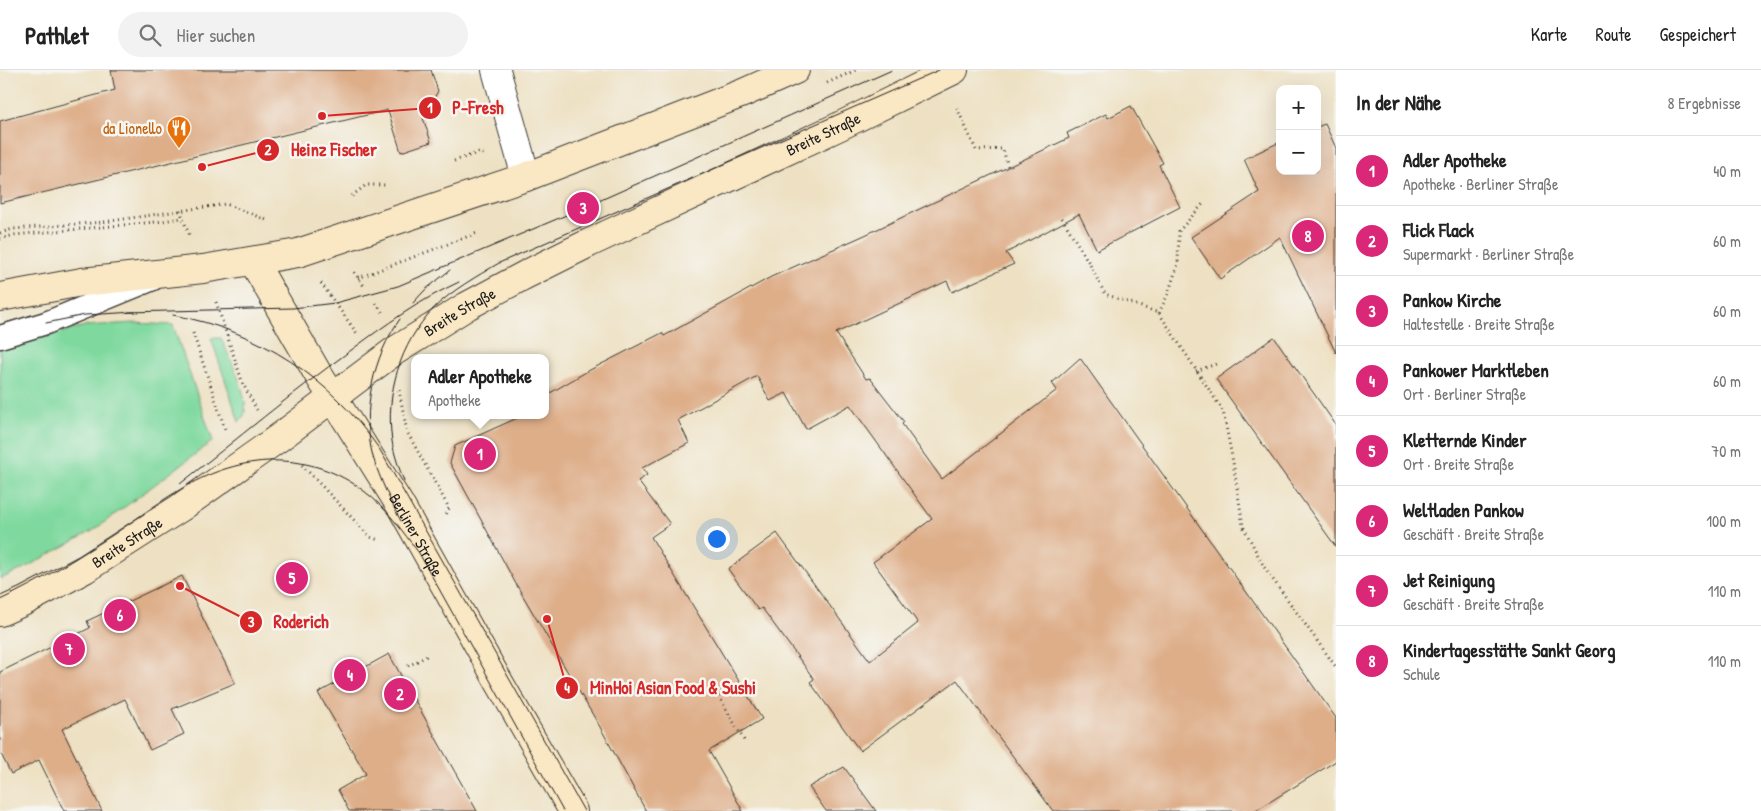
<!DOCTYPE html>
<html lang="de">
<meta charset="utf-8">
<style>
:root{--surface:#fff;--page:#f2f2f2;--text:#222;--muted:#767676;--line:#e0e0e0;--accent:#db2777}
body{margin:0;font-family:"Patrick Hand",sans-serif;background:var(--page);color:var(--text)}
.controls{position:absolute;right:15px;top:15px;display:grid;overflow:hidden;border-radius:10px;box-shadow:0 5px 20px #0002}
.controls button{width:45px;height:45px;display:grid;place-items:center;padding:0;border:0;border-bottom:1px solid var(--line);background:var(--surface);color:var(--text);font:25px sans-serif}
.you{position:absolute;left:716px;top:468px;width:18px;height:18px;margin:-12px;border:4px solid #fff;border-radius:50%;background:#1a73e8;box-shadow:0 0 0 8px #1a73e833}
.badge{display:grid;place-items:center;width:32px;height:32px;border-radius:50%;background:var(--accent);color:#fff;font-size:16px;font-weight:700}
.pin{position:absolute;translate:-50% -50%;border:2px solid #fff;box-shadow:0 1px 5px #0006}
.popup{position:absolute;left:411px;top:284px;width:138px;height:65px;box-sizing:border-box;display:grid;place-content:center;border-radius:10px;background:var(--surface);filter:drop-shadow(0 1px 4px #0005);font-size:16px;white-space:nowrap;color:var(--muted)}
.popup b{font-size:19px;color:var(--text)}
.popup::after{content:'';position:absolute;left:50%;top:100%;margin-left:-10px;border:10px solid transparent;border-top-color:var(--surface)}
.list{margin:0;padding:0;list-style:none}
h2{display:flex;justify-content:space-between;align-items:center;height:65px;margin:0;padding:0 20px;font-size:21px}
h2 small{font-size:16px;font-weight:400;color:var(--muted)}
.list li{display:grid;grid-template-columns:32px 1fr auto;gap:15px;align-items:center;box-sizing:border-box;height:70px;padding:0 20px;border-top:1px solid var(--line)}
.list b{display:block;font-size:19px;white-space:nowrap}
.list p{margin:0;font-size:16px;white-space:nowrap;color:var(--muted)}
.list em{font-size:16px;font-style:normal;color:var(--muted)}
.icon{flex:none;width:28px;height:28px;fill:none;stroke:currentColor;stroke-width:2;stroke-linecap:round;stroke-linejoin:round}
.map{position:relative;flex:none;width:1336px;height:741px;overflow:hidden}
header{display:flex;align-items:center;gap:30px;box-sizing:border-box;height:70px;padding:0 25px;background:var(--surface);border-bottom:1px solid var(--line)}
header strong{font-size:24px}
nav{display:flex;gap:28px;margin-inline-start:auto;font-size:18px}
.search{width:350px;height:45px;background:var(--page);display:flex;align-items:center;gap:12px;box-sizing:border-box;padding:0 18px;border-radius:28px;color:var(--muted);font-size:19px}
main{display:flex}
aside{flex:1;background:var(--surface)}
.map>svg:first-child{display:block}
.green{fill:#7fd99f;stroke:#4e7a5e}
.building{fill:#deae89}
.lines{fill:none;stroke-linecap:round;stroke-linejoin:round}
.service-casing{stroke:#3c3a35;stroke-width:25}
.minor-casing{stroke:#3c3a35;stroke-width:30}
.secondary-casing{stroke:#3c3a35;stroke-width:30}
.path{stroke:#3c3a35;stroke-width:3;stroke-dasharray:1 4;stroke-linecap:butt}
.service{stroke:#fff;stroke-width:22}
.minor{stroke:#fff;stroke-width:28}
.secondary{stroke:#fae7c3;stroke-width:28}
.tram{stroke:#1c1c1c;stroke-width:1}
.labels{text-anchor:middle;stroke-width:5;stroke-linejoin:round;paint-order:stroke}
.food-label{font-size:16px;fill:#c56008;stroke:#f6f6f2;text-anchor:end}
.street-label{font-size:16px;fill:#1c1c1c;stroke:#f6f6f2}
.leader{fill:none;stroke:#d62828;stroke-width:2}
.callout-dot{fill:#d62828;stroke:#f6f6f2;stroke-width:2}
.mark-label{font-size:15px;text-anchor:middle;font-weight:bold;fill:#fff}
.callout-label{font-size:18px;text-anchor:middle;font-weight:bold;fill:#d62828;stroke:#f6f6f2;stroke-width:5;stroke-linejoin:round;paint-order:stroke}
</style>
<header>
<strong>Pathlet</strong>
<div class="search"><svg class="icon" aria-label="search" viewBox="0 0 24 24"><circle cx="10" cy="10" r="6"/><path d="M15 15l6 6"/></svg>Hier suchen</div>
<nav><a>Karte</a><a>Route</a><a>Gespeichert</a></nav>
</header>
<main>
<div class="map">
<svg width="1336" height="741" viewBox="0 0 1336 741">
<rect width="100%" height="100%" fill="#f6f6f2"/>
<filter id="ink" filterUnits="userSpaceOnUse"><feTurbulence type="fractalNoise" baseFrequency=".02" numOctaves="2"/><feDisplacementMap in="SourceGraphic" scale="10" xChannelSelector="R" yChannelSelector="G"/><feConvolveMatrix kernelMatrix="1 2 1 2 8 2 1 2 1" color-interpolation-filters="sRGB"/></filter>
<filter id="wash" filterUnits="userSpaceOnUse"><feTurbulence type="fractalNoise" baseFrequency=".0096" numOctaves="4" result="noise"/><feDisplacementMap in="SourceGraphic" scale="20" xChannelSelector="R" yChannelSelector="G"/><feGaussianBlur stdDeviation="1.12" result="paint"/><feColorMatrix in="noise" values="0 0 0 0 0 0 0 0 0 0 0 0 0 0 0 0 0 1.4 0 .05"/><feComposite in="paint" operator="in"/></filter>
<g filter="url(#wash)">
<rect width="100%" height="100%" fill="#eee1c3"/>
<g class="green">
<polygon points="134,253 173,255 213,371 94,460 21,500 0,509 0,279 85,256"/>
<path d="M211 268H221C228 284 251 329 244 345 243 348 240 349 239 352Z"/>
</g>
<g id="blocks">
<g class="building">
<polygon points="111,0 431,0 438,21 423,48 431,72 401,82 388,40 0,133 0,51 115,20"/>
<polygon points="1131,36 1163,93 1159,95 1180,137 1097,180 1079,144 1006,183 1014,194 952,222 947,211 836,263 866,309 870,308 904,352 902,354 942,409 1057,320 1052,313 1080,288 1336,648 1336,691 1255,741 1053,741 957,610 860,681 810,612 814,609 762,538 758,540 728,499 777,463 870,591 918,553 873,492 932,449 850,335 806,359 786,323 770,331 757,306 678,350 689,373 642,398 647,405 638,411 670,454 651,467 762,649 709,681 743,741 646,741 600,657 516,514 450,393 455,376 524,345 545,345 545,326 586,302 662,263 664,266 771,207 865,165 1069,68 1067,63 1106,44 1108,48"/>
<polygon points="1325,54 1336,78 1336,283 1280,167 1220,209 1191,167 1259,122 1244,89 1280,72 1280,101 1317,101 1317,57"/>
<polygon points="1274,267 1336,355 1336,477 1216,309"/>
<polygon points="182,506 235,613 172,639 184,664 150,680 125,629 62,659 102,741 64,741 39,690 11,704 0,682 0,602 90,558 87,551"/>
<polygon points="389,584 451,695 477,741 349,741 338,720 366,704 318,623"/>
<polygon points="844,697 876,741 826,741 809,717"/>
</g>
</g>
</g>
<g filter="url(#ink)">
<use href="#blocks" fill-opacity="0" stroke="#3c3a35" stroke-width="1"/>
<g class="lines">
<defs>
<polyline id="service" points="0,267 46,253 153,209"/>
<polyline id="minor" points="496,0 526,107"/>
<g id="secondary">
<path id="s1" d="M253 191 318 304 400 435 499 612 573 741"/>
<polyline points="0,227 82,212 203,199 298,183 526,107 743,23 795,0"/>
<path id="s2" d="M0 542 25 531 85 499 180 438 280 367 393 282 467 236 527 204 589 173 840 56 954 0"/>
</g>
</defs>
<use href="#service" class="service-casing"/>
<use href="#minor" class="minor-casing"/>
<use href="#secondary" class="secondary-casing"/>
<g class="path">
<polyline points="827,13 856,0"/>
<polyline points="957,38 976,80 1003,79 1008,97"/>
<polyline points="454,91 480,82 483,84"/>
<polyline points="352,126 366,115 385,115"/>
<polyline points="180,140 189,165"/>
<polyline points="1062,148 1089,193 1105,224 1159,243 1223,341 1233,392 1243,456 1264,497 1336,597"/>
<polyline points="0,163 13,159 104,152 226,134 269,151"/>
<polyline points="0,169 14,165 156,152 182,148"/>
<polyline points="354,202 364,216"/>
<polyline points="358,208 477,163"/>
<polyline points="321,213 358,265"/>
<polyline points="216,232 243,314 257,340"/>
<polyline points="376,233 384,245"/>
<polyline points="1159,243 1168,224 1178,194 1179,161 1203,134"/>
<polyline points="193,263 226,362"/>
<polyline points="1196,301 1219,293"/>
<polyline points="399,320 407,362 449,438 446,445"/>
<polyline points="302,395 370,467 379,470"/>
<polyline points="408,596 427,586"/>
<polyline points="711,613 745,672"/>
</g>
<use href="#service" class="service"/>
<use href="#minor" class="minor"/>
<use href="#secondary" class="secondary"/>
<g class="tram">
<polyline points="413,233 425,220 450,200"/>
<polyline points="128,242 293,238 335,233 398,216 583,138 892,0"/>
<path d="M173 245C261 261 330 308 380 380L584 741"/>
<path d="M400 249C373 286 361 342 373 387 380 409 390 431 401 451"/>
<polyline points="46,253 85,245 135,242"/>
<path d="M404 411C399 398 394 384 392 371 385 324 400 274 433 239 452 220 476 207 499 193L939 0"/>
<path d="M180 414C237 369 292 323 350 281 385 255 420 230 459 212"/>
<path d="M0 530C39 512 75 489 111 466 137 449 162 429 190 414 247 383 311 381 364 421 387 438 402 461 419 483L563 741"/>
</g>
</g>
</g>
<defs>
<symbol id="restaurant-pin" viewBox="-11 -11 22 30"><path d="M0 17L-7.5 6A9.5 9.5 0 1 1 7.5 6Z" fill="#e8710a" stroke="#f6f6f2"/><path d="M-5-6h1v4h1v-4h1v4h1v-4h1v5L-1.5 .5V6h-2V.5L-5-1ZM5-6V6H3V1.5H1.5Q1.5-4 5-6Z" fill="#fff"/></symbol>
</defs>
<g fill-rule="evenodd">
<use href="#restaurant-pin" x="165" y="44" width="28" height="38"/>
</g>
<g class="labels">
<g class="food-label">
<text x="162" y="64">da Lionello</text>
</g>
<g class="street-label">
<text dy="6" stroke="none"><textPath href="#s2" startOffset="955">Breite Straße</textPath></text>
<text dy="6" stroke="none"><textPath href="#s2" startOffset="550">Breite Straße</textPath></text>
<text dy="6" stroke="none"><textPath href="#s1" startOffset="319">Berliner Straße</textPath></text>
<text dy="6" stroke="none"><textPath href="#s2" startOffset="145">Breite Straße</textPath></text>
</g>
</g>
<path class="leader" d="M322 46L430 38M202 97L268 80M180 516L251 552M547 549L567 618"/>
<g class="callout-dot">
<circle cx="322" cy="46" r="5"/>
<circle cx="202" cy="97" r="5"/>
<circle cx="180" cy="516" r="5"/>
<circle cx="547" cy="549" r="5"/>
<circle cx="430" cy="38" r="12"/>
<circle cx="268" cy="80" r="12"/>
<circle cx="251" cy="552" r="12"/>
<circle cx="567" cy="618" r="12"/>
</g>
<g class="mark-label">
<text x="430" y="43">1</text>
<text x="268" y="85">2</text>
<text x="251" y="557">3</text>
<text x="567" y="623">4</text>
</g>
<g class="callout-label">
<text x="478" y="44">P-Fresh</text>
<text x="334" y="86">Heinz Fischer</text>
<text x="301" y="558">Roderich</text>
<text x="673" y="624">MinHoi Asian Food &amp; Sushi</text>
</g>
</svg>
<div class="controls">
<button>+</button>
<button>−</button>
</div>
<div class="you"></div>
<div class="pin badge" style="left:480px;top:384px">1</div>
<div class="popup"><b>Adler Apotheke</b>Apotheke</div>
<div class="pin badge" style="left:400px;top:624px">2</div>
<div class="pin badge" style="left:583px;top:138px">3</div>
<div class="pin badge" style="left:350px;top:605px">4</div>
<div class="pin badge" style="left:292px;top:508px">5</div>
<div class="pin badge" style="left:120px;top:545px">6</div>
<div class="pin badge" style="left:69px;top:579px">7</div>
<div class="pin badge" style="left:1308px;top:166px">8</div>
</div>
<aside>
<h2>In der Nähe<small>8 Ergebnisse</small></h2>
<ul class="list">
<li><span class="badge">1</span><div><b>Adler Apotheke</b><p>Apotheke · Berliner Straße</p></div><em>40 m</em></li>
<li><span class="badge">2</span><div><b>Flick Flack</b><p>Supermarkt · Berliner Straße</p></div><em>60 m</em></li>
<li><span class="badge">3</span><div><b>Pankow Kirche</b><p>Haltestelle · Breite Straße</p></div><em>60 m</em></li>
<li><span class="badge">4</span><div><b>Pankower Marktleben</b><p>Ort · Berliner Straße</p></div><em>60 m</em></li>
<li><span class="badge">5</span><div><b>Kletternde Kinder</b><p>Ort · Breite Straße</p></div><em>70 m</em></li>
<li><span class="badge">6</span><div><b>Weltladen Pankow</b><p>Geschäft · Breite Straße</p></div><em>100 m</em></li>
<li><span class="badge">7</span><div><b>Jet Reinigung</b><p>Geschäft · Breite Straße</p></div><em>110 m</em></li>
<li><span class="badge">8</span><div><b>Kindertagesstätte Sankt Georg</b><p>Schule</p></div><em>110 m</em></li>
</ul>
</aside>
</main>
